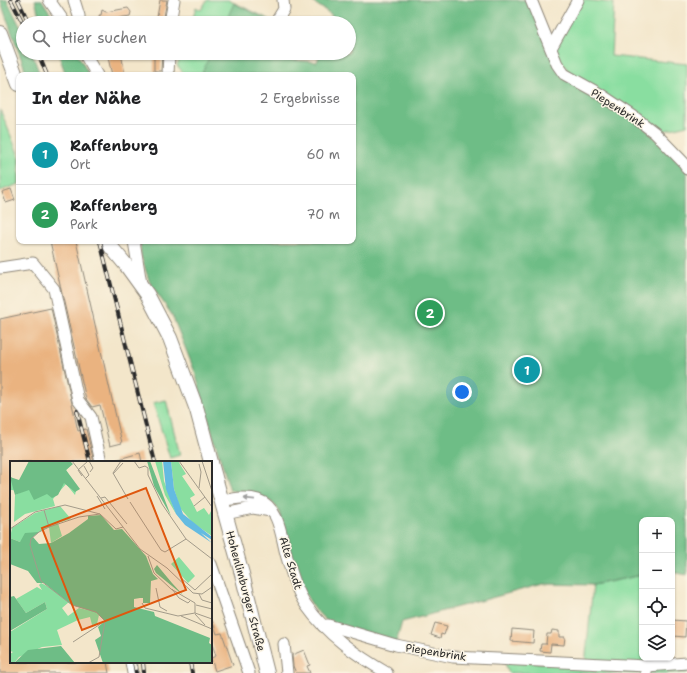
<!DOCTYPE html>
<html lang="de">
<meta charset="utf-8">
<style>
:root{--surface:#fff;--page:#f6f6f6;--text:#202124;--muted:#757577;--line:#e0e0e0;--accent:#d93025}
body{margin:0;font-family:"Shantell Sans",sans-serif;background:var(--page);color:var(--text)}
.controls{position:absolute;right:12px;bottom:12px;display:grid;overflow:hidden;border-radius:8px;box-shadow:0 1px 3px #0004}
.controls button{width:36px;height:36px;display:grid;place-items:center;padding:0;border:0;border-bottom:1px solid var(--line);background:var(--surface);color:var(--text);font:20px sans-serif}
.you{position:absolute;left:462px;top:392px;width:14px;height:14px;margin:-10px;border:3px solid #fff;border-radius:50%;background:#1a73e8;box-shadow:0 0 0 6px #1a73e833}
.badge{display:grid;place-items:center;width:26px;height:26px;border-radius:50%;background:var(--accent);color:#fff;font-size:13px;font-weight:700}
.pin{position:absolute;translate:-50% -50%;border:2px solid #fff;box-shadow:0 1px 4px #0006}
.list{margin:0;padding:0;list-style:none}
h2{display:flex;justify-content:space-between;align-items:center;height:52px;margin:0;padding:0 16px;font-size:17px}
h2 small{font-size:13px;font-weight:400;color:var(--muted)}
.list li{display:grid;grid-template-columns:26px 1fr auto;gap:12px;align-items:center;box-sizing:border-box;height:60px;padding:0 16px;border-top:1px solid var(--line)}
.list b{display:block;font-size:15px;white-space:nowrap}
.list p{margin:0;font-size:13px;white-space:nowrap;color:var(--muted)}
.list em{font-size:13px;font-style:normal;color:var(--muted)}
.icon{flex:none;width:22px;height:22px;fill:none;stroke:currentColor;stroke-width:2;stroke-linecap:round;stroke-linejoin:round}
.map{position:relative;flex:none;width:687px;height:673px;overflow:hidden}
.search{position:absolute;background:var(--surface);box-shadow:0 1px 3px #0004;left:16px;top:16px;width:340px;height:44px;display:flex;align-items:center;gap:10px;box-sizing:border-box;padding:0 14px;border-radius:22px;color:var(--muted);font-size:15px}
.panel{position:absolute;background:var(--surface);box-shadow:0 1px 3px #0004;left:16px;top:72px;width:340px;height:172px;border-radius:8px}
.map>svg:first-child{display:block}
.green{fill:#89dea0;stroke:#5a8466}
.forest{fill:#6ebd86;stroke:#4c7458}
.building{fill:#eab380}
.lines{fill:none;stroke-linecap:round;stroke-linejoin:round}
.minor-casing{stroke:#8f887a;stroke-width:13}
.major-casing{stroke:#8f887a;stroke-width:16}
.minor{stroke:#fff;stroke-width:11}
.major{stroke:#fff;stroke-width:14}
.rail-casing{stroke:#2b2b2b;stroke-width:4}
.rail{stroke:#fcf5e5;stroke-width:2.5;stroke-dasharray:8;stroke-linecap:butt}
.oneway{fill:#a0a0a0}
.labels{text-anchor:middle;stroke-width:3;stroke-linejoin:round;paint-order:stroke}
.street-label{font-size:11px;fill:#2b2b2b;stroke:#fcf5e5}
.inset-road{fill:none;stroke:#a39b8a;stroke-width:1}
.view{fill:#df570e;fill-opacity:0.15;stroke:#df570e;stroke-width:2}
.inset-edge{fill:none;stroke:#2b2b2b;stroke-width:2}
</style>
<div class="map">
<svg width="687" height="673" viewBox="0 0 687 673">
<rect width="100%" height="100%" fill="#fcf5e5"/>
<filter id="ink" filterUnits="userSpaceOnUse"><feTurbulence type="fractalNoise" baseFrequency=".025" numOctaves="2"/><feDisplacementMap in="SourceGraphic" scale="8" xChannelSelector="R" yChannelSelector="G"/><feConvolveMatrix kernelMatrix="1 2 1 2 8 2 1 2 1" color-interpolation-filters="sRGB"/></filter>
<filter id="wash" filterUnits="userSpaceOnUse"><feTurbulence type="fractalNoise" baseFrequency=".012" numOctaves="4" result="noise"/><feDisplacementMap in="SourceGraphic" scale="16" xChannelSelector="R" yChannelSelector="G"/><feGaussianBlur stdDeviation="0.9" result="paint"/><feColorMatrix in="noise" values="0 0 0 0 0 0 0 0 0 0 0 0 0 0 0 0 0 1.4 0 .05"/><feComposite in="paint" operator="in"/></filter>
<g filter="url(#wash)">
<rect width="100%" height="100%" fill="#f3e6ca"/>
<g class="green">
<polygon points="207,0 228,0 269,19 267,23 185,23 192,22 196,7 201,10"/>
<polygon points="583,0 614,3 611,56 687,64 687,125 655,133 577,82 551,48"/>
<polygon points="180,53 257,53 281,75 185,75 177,65 179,61"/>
<polygon points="0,109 19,156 19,184 0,191"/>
<polygon points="166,400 180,455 170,458 153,403"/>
<polygon points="642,575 642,658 649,658 647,666 687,663 687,673 509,673 504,661 585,665 593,585"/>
</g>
<g class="forest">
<polygon points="0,0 7,0 23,32 23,53 32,53 40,75 27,75"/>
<polygon points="35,0 42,0 57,23 44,23 38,12"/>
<path d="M310 0H530L557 64 633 116 687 169V575L672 572V520H642V575L593 585 543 584 402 622 396 643 331 624C298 602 289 547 279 511 269 493 247 496 230 490L212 432 195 372 172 315 150 283 141 256 140 241H353V75H201L211 53H272L281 59 317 62 320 53H349V23H329L332 15Z"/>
<polygon points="234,3 274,23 225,23"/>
<polygon points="58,53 77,53 89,75 66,75"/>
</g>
<g id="blocks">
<g class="building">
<polygon points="160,0 167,0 163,23 156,23"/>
<polygon points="128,8 131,12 130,16 119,18 120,23 101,23 99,15 101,15 102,10 106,12"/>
<polygon points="107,53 121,53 125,75 112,75"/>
<polygon points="154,53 162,53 161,71 154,71"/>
<polygon points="11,189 15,200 6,203 2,192"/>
<polygon points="50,241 76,241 122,443 110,446 100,405 92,407 86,399"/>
<polygon points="51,308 78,431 86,429 94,462 11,462 11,662 107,662 109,673 0,673 0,319"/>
<polygon points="140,453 142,462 115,462 115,460"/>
<polygon points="211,620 212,620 217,634 222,633 233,665 215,671 211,658 216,656 211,641"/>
<polygon points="672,620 686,621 685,637 673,636 674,626 672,626"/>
<polygon points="435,623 447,626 444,635 441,634 440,638 431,635"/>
<polygon points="512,629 534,631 533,643 511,641"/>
<polygon points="552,630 559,631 559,637 565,637 564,645 551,644 550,652 540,651 541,644 547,644 546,644 547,634 551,634"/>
<polygon points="304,650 310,665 307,666 310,673 296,673 293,666 292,655"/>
</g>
</g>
</g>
<g filter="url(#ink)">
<use href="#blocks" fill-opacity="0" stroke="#8f887a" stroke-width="1"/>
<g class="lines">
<defs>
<g id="minor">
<polyline points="49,0 65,23"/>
<polyline points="74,0 79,16 79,23"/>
<polyline points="531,0 557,64 564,74 600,94 633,116 655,133 685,164 687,169"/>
<polyline points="276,22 284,9 283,0"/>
<polyline points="170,23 174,0"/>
<polyline points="551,48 578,0"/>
<polyline points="84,53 97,75"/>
<polyline points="168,75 169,53"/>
<polyline points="134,241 141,284"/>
<polyline points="0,268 33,263 54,289 78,400 91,417 101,462"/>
<path d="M221 501C233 499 246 496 258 500 279 507 281 535 286 554 291 571 296 590 306 605 327 635 356 655 387 673"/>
<polyline points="225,514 253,508 271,511"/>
<polyline points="211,564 249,673"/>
<polyline points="323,626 328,625 396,645 453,657 647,666"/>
<polyline points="284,644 287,673"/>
<polyline points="131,662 133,673"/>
<polyline points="646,672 647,666 687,663"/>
</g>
<g id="major">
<polyline points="0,33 19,84"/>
<polyline points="106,241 126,265 147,294 170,338 197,410 211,462"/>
<polyline points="211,463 242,574 267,673"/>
</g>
</defs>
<use href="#minor" class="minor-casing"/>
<use href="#major" class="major-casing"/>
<use href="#minor" class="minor"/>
<use href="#major" class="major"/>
<defs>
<g id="rail">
<polyline points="11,0 23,23"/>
<polyline points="18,0 29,23"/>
<polyline points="38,53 47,75"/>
<polyline points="100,241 155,462"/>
<polyline points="77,411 90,462"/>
<polyline points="134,662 136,673"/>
<polyline points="143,662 144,673"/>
<polyline points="190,662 192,673"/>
</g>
</defs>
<use href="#rail" class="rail-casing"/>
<use href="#rail" class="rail"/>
</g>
<defs><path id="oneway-solid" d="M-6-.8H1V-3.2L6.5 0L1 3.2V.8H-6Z"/></defs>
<use class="oneway" href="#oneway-solid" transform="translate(249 499) rotate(-174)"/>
</g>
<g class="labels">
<g class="street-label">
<text transform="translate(618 108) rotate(33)" y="4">Piepenbrink</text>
<text transform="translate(291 563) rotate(73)" y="4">Alte Stadt</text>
<text transform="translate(246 591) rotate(75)" y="4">Hohenlimburger Straße</text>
<text transform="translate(436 652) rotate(9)" y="4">Piepenbrink</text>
</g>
</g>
<g transform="translate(10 461)">
<rect width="202" height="202" fill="#f3e6ca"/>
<path d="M145 0H152L154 20 166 53 155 34ZM161 0H168L176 13 172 15 185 34 180 37 187 51 194 47 199 54 202 48V75L183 62 170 47 164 28ZM62 3 56 9 66 30 65 34 56 23 43 38 45 45 15 53 4 61 5 34 14 30 1 29V16L6 21ZM50 45 61 58 48 62 52 75 41 82 39 66 10 81 0 77 2 67 25 52ZM169 96 185 115 178 122 161 103ZM31 122 49 131 59 141 52 147 58 155 69 147 86 151 89 154 87 163 82 164 80 156 68 159 47 169 52 184 32 186 9 196 4 202H0V193L3 191 0 190V171L37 148 35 141 16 152 6 138 27 126 32 129 29 124Z" fill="#89dea0"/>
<path d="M19 0H60L63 3 56 9 70 28 65 31 54 22 48 34 42 37 37 33 24 39 19 29 5 34 0 16 9 19ZM137 0H140L161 55 144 25ZM91 54 104 69 112 68 136 95 143 113 148 118 141 120 140 142H133V137H130L124 138V146L144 151 145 155 200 177 199 182 202 184V202H93L85 179 91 175 88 166 95 160 87 152 62 144 34 122H27L18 110 0 103V77L10 81 15 72 29 71 23 76 29 83 41 82 59 72 78 58V55ZM147 104 162 122 173 134 146 112 144 108ZM4 135 16 152 35 141 37 148 0 170V136ZM51 185 65 202H4L18 189Z" fill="#6ebd86"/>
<path d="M153 0H161L164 28 173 53 202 76V79L191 72 202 82 175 64 166 53 156 28Z" fill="#64bbe1"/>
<path class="inset-road" d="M62 0 130 88 157 107 183 132 192 133 202 126M79 0 83 7 80 11M111 0 103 12 118 38M124 0 129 7 135 5 138 7V14L152 43 176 78 202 98M169 0 202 46M192 0 202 30M189 3 191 11 189 27M74 5 79 14 76 17M103 13 113 2M72 15 68 9 78 0M87 35 95 48M91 37 95 36 117 63M120 41 151 89 155 91 176 78M184 45 195 36M34 49 39 66 29 71 21 78 20 84 31 120 62 144 86 151 95 160 89 196 78 202M39 66 69 56 90 53M0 68 25 51 55 44 90 53 106 68 113 66M138 95 144 112 161 128 185 142V152M171 117 185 129 202 113M146 127 150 146 157 150M162 128 169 137 178 142 180 140M189 133 192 139 202 142M132 142 135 147 168 155 185 152M186 144 202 148M185 152 202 158M185 153 195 164M171 155 202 168M63 181 95 160"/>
<path class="view" d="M136 27 176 129 72 169 32 67Z"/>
<rect width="202" height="202" class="inset-edge"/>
</g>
</svg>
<div class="controls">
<button>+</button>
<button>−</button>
<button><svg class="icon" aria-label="locate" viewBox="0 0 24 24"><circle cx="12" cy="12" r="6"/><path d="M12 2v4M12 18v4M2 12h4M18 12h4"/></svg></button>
<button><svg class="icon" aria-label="layers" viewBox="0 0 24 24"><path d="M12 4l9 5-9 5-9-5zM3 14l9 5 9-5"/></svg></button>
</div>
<div class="you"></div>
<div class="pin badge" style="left:527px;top:370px;background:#0f9aa8">1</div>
<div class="pin badge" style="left:430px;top:313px;background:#2e9e5b">2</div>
<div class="search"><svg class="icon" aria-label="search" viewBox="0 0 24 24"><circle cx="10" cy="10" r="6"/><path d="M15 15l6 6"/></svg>Hier suchen</div>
<section class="panel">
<h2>In der Nähe<small>2 Ergebnisse</small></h2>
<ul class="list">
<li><span class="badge" style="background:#0f9aa8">1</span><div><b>Raffenburg</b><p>Ort</p></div><em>60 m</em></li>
<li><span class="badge" style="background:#2e9e5b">2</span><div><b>Raffenberg</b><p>Park</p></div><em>70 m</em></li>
</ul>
</section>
</div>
